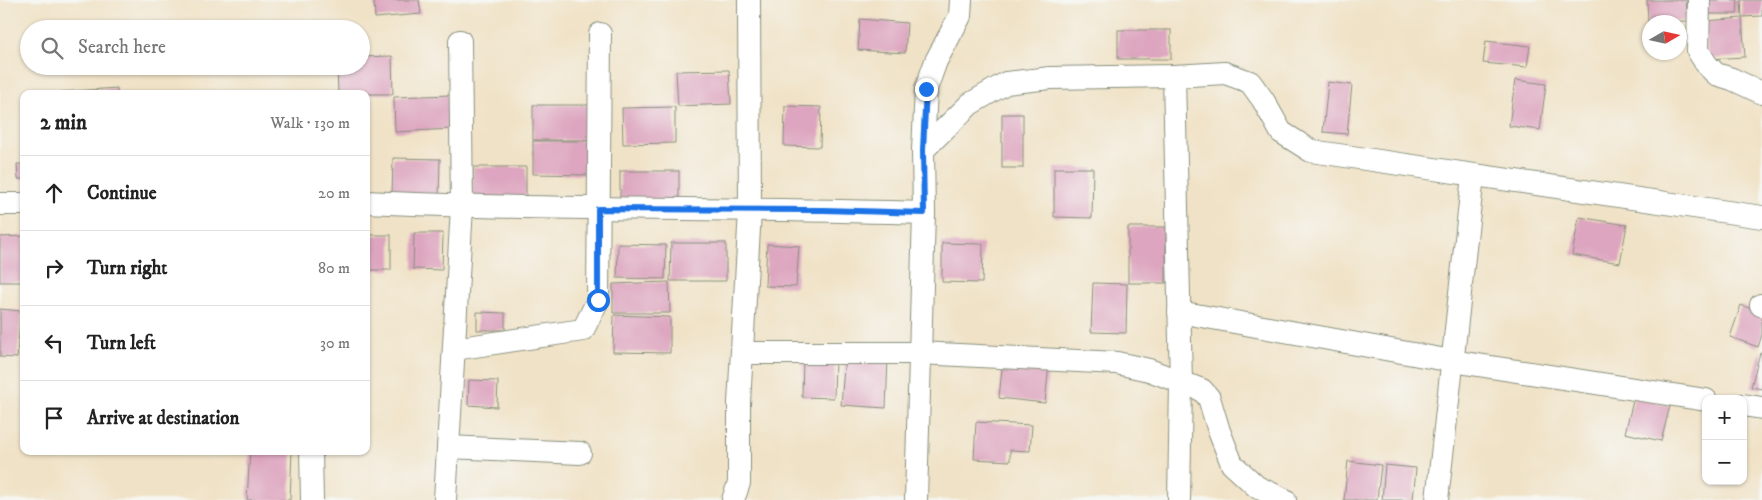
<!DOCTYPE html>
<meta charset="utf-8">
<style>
:root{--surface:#fff;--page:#f6f6f6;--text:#222;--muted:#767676;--line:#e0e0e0}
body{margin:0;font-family:"IM FELL DW Pica",serif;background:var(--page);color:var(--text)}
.controls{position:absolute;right:15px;bottom:15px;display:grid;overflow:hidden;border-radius:10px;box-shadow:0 1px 4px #0004}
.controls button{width:45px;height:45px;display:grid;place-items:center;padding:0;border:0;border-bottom:1px solid var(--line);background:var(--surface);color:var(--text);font:25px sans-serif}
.compass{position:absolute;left:1642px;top:15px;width:45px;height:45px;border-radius:50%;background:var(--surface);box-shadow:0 1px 4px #0004;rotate:81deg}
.stop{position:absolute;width:15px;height:15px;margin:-11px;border:4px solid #1a73e8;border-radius:50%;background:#fff}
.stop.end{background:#1a73e8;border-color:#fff;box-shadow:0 1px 5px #0008}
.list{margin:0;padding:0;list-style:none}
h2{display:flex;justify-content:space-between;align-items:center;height:65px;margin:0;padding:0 20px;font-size:21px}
h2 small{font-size:16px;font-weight:400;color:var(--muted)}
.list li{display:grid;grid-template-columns:32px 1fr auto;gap:15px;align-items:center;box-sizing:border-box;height:75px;padding:0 20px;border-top:1px solid var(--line)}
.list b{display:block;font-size:19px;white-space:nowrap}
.list em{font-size:16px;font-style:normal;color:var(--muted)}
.icon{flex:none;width:28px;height:28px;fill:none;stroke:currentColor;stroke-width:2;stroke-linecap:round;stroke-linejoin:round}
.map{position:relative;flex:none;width:1762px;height:500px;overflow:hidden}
.search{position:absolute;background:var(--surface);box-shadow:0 1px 4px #0004;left:20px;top:20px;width:350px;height:55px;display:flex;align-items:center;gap:12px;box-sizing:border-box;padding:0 18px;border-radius:28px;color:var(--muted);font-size:19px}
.panel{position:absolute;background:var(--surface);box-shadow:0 1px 4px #0004;left:20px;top:90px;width:350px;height:365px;border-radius:10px}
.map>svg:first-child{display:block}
.building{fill:#dda5bf}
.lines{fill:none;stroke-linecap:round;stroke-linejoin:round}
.minor-casing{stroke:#88907d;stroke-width:24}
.minor{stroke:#fff;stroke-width:22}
.route{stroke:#1a73e8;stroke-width:6}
</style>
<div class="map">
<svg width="1762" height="500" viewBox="0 0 1762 500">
<rect width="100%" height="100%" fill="#f6f6f2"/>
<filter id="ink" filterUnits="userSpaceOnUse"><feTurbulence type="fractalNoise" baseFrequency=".02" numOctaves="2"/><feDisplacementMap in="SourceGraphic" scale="10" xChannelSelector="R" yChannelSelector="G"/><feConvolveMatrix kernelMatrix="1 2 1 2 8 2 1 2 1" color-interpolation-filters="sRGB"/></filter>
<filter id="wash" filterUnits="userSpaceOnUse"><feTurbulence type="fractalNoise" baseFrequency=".0096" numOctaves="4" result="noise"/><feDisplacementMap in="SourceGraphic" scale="20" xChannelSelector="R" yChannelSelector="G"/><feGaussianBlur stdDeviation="1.12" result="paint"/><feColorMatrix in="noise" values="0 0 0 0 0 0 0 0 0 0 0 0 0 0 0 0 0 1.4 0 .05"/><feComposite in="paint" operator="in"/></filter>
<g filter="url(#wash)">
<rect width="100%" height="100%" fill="#f0e2c6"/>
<g id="blocks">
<g class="building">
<polygon points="374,0 419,0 421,14 375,18"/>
<polygon points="1647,0 1686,0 1688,21 1648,22"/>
<polygon points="1706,0 1738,0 1737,14 1706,14"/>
<polygon points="1741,0 1762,0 1762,16 1742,17"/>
<polygon points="1742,18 1745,57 1708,59 1705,21"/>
<polygon points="860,19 907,23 905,53 858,50"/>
<rect x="1118" y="30" width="53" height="29"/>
<polygon points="1486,41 1530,46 1527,67 1483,63"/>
<polygon points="392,56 393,94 338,94 337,66 361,66 361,57"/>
<polygon points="729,70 731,104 678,106 676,71"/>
<polygon points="1515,80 1546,84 1540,130 1509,126"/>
<polygon points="1328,82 1352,85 1347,134 1323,132"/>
<polygon points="117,88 117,94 62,94 61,92"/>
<polygon points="451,95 452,129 395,132 394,97"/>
<rect x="533" y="105" width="59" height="35"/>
<polygon points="785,106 821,107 820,147 784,146"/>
<polygon points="675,107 675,143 623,144 622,108"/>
<rect x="1002" y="114" width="21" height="54"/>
<polygon points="533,141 588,141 588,175 533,174"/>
<polygon points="393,158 440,159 439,198 392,197"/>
<polygon points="17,164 24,164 24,179 18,179"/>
<rect x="473" y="167" width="53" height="38"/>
<polygon points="1054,168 1093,168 1092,218 1054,217"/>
<rect x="620" y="171" width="59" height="35"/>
<polygon points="1579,217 1627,225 1620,263 1572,255"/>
<rect x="1128" y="227" width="38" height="56"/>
<polygon points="414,233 443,233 442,270 413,269"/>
<rect x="366" y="235" width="25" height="35"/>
<polygon points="24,236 24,282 0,282 0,237"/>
<polygon points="671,243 726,243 726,281 670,281"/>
<polygon points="942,243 983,244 982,283 942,282"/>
<polygon points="618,244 666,245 665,279 617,278"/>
<polygon points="767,244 799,246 796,287 765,286"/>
<polygon points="669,282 670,313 613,313 613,284"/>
<polygon points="1093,283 1127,284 1126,333 1091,332"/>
<polygon points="1741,305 1762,313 1762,335 1758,347 1730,337"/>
<polygon points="0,309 21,311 17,358 0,357"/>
<polygon points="477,312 505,313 505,330 477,330"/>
<polygon points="614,315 670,317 670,353 613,352"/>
<polygon points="1760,353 1762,353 1762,389 1751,387"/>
<polygon points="845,355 888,358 886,408 841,405"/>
<polygon points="1003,359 1049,363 1045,403 999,398"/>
<polygon points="803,360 835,361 834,398 802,397"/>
<polygon points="469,380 498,381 497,407 468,405"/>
<polygon points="1634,397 1670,406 1661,441 1625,433"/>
<polygon points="976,422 1032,425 1030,451 1010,450 1010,461 974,459"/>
<polygon points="250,451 292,451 290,500 247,500"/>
<polygon points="1348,461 1381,465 1377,500 1344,500"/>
<polygon points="1385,465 1416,468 1413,500 1382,500"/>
</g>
</g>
</g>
<g filter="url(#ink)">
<use href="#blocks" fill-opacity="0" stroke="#88907d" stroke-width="1"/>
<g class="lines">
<defs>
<g id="minor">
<polyline points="1699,0 1698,51 1707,65 1716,74 1732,79 1762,93"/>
<polyline points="1174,76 1181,383 1179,500"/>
<polyline points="923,150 970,104 1006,83 1050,78 1174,76 1225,73 1250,82 1263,100 1281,132 1311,151 1762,217"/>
<path d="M366 202C552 211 738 207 924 213"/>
<polyline points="0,204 24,204"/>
<polyline points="1761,305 1762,305"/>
<polyline points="1179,312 1452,361 1706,400"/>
<polyline points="454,349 583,330 598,300 600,34"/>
<polyline points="742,353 919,353 1117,363 1149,370 1202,390 1209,398 1219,431 1232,464 1257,487 1285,500"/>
<polyline points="1743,405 1762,408"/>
<polyline points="448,447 580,453"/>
<polyline points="311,451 312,500"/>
<polyline points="445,500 462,207 460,41"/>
<polyline points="733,500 739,483 739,403 750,211 749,0"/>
<polyline points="916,500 924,213 923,150 926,89 936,61 960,16 961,0"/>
<polyline points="1437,500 1473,176"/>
</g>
</defs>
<use href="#minor" class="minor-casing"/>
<use href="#minor" class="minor"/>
</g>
</g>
<g class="lines" filter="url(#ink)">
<polyline class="route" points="598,300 598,209 824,210 924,213 923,150 926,89"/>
</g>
</svg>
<div class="controls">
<button>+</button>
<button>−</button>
</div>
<svg class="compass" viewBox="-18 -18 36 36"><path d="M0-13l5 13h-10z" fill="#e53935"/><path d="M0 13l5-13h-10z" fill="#767676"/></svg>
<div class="stop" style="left:598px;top:300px"></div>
<div class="stop end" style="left:926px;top:89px"></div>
<div class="search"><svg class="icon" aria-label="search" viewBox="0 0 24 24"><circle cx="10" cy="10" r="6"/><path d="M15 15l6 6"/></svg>Search here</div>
<section class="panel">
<h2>2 min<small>Walk · 130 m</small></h2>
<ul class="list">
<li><svg class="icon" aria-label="ahead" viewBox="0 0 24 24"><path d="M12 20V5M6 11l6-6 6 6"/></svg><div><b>Continue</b></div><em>20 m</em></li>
<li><svg class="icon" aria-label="right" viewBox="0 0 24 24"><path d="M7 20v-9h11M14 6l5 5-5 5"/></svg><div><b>Turn right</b></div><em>80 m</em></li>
<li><svg class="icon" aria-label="left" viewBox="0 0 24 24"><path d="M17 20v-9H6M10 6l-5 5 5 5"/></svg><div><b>Turn left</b></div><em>30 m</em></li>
<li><svg class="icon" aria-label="arrive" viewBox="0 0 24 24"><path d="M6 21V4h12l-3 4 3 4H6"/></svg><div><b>Arrive at destination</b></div></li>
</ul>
</section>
</div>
